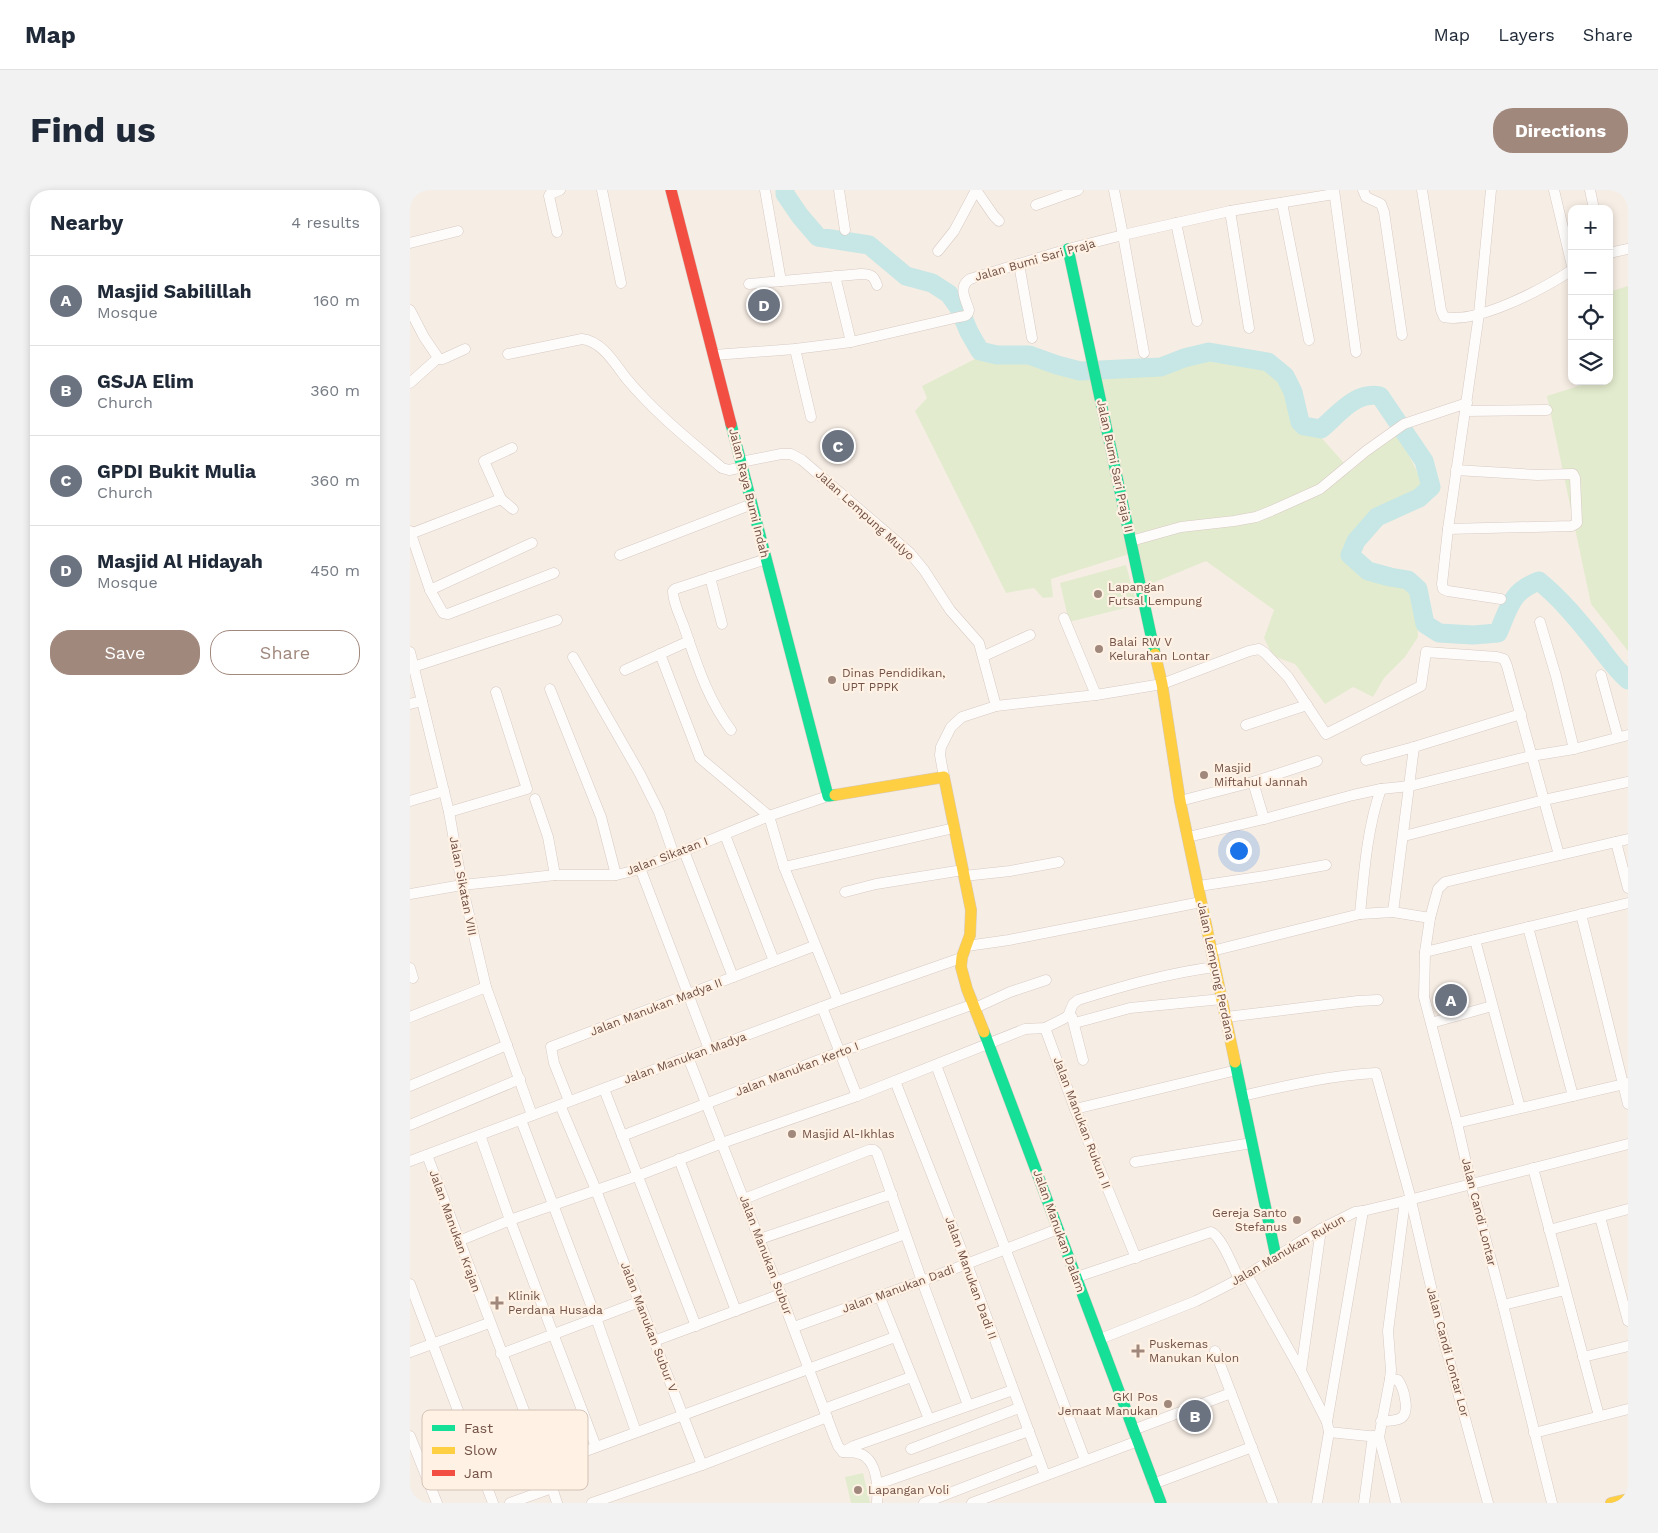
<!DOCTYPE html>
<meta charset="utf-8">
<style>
:root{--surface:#fff;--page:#f2f2f3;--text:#1f2937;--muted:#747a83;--line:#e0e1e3;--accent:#a1887d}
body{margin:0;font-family:"Work Sans",sans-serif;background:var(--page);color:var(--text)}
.controls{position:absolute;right:15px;top:15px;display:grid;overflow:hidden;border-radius:10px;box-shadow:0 2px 8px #0003}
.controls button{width:45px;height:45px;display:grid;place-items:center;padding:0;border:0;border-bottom:1px solid var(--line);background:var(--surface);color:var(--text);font:25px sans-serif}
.you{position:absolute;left:828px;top:660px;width:18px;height:18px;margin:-12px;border:4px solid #fff;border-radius:50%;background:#1a73e8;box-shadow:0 0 0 8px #1a73e833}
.badge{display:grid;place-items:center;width:32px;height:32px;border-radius:50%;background:var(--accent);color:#fff;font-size:16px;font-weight:700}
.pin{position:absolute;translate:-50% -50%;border:2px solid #fff;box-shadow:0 1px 5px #0006}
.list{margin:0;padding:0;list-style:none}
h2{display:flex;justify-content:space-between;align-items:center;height:65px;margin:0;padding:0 20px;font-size:21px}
h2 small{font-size:16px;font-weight:400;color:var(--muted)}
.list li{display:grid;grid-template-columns:32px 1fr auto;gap:15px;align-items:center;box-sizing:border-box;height:90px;padding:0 20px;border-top:1px solid var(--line)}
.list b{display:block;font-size:19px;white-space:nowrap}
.list p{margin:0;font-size:16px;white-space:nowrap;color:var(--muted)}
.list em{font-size:16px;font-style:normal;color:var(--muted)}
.actions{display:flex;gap:10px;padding:15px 20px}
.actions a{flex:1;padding:11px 0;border:1px solid var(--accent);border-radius:20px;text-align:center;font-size:18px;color:var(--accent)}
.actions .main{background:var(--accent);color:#fff}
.icon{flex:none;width:28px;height:28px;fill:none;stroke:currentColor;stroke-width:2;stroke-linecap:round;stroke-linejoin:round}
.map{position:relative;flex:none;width:1218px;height:1313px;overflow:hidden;border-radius:20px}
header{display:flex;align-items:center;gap:30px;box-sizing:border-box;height:70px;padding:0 25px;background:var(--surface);border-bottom:1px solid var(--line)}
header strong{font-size:24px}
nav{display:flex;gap:28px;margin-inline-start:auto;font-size:18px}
.intro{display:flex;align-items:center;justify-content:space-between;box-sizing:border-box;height:120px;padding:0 30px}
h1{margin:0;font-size:35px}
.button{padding:12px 22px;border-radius:20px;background:var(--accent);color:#fff;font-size:18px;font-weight:700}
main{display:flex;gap:30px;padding:0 30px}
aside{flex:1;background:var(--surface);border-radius:20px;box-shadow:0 2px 8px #0003}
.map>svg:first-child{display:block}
.green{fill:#e3ebce}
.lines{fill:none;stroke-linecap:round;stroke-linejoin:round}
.river{stroke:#c6e7e5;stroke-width:19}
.street-casing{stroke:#d7cac3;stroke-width:11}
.fast-casing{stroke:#d6c9c1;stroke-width:12}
.slow-casing{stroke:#d6c9c1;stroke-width:12}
.jam-casing{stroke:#d6c9c1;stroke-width:12}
.street{stroke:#fefcfb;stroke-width:10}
.fast{stroke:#16e098;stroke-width:11}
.slow{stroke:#ffcf43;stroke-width:11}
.jam{stroke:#f24e42;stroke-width:11}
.poi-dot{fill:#a1887d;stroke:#fff2e4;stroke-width:2}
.labels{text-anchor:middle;stroke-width:4.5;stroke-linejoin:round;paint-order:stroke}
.street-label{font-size:12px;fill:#735146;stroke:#fff2e4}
.poi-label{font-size:12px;fill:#735146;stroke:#fff2e4;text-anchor:start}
.key{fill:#fff2e4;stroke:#d5c2b5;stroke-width:1}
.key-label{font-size:14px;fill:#735146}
</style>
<header>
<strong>Map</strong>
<nav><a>Map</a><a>Layers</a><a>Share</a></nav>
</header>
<div class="intro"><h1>Find us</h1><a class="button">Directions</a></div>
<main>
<aside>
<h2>Nearby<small>4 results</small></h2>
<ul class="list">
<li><span class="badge" style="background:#6b7280">A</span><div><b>Masjid Sabilillah</b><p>Mosque</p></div><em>160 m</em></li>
<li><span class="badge" style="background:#6b7280">B</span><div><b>GSJA Elim</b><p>Church</p></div><em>360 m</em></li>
<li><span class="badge" style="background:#6b7280">C</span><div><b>GPDI Bukit Mulia</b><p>Church</p></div><em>360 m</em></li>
<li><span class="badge" style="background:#6b7280">D</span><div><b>Masjid Al Hidayah</b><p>Mosque</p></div><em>450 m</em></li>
</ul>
<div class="actions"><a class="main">Save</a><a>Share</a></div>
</aside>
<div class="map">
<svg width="1218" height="1313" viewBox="0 0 1218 1313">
<rect width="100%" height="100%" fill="#f6ede4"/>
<g class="green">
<polygon points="1218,96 1218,461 1181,414 1137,206 1184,191 1199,191 1199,102"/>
<path d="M569 167 577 169 615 171 645 184 679 190 748 183 798 169 812 168 857 177 876 199 882 228 889 239 909 245 941 281 987 241 1012 292 1005 304 972 317 948 338 933 356C935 365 937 375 945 380 957 388 985 393 999 395L1007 406 1008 447 995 467 974 488 963 507 943 497 915 514 885 474 863 466 854 448 864 420 796 371 733 397 719 364 641 389 643 407 633 408 624 398 596 403 505 221 517 208 512 196Z"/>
<polygon points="716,375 727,415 659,432 650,393"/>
<polygon points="453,1283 460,1313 441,1313 435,1287"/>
</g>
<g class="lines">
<path class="river" d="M375 0V4L390 26 408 47 459 55 496 86 522 93 539 104 549 118 559 142 570 161 587 165H619L647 175 670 181 751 177 774 168 799 162 858 172 875 186 883 202 890 232 894 236 911 239C928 225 945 201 970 206L1014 271 1021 297 1009 308 967 327 946 351 940 365 958 381 980 387 998 390 1008 399 1015 434 1029 443 1063 445 1088 443C1099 418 1101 401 1129 391 1151 409 1168 430 1185 451 1196 465 1205 479 1218 490"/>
<defs>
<g id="street">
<polyline points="192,0 211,93"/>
<polyline points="355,0 371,91"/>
<polyline points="429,0 435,40"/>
<polyline points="566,0 584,26 589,31"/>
<polyline points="704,0 713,45 734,163"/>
<polyline points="924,0 946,162"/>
<polyline points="953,0 956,7 971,14 974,22 992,145"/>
<path d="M1012 0 1031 120 1034 127C1068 134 1133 99 1162 80"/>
<polyline points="1081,0 1069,124 1038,339 1032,394 1033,399 1038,401 1091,409"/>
<polyline points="1144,0 1162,76"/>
<polyline points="1180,0 1184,19"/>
<polyline points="872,13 899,150"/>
<polyline points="626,15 668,0"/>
<polyline points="820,21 839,138"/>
<polyline points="766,33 787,131"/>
<polyline points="147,42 139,6 140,4 150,0"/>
<polyline points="0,53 48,41"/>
<polyline points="528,61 544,41 566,0"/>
<polyline points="1199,63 1218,59"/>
<polyline points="609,74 622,148"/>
<polyline points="425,86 441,152"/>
<path d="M339 94 451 84C461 84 464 86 467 95"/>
<polyline points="0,120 14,147 29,169 33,169 55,159"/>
<polyline points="385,159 401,227"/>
<path d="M98 164 172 149C192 151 205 174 216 188 244 222 279 250 312 278L319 280 333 277"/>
<path d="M304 165 385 159 441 152 549 127C555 126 558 126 559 120 555 108 548 97 560 89L658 59 713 45 820 21 924 4"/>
<polyline points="0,193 28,168"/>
<polyline points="1055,221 1137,220"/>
<polyline points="102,258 74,271 91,309 103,319"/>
<polyline points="331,272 371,264 381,264 392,270 500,363 514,380 540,420 569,453 586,516"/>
<polyline points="1038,339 1162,336 1167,333 1165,288 1163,284 1127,285 1046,280"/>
<polyline points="0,341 20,400 33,423 38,424 144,383"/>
<polyline points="0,344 91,309"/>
<polyline points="721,351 771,337 824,331 846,327 861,321 910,299 956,261 994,234 1057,213"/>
<polyline points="210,365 342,314"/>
<polyline points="300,387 312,434"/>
<polyline points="20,400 122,353"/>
<polyline points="654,428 686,505"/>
<polyline points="1130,432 1146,486 1164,559"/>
<polyline points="0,462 39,622 52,695 76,797 122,925"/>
<polyline points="250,464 290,568 359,626 374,677 428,811"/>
<polyline points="574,466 620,445"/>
<polyline points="163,467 230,584 249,622 264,665"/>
<polyline points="0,478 147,430"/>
<polyline points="215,480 279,451"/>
<polyline points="1191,485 1208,547"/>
<polyline points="140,499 191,627 206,685"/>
<polyline points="0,514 12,511"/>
<polyline points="836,535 897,515"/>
<path d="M321 540C297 509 286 471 273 434 269 424 263 412 263 401L265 399 356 369"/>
<polyline points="956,570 1004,557 1111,524"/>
<polyline points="534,587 530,565 531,557 541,537 552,527 586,516 686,505 752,494 839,461 849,459 855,463 878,487 916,544 1011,496 1016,462 1087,467 1094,469 1097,476 1149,665"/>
<polyline points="843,592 854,629"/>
<polyline points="125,609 138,647 145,685"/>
<polyline points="0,611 34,601"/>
<polyline points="770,611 843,592 907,571"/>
<polyline points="39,622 117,599 86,502"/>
<polyline points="315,645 364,771"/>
<polyline points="994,646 1134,610 1218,592"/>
<polyline points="778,647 854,629 943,605 971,599 1000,596 1121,566 1164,559 1218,545"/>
<polyline points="1206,652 1218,698"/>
<polyline points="274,661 323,787"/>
<polyline points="374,677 544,638"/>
<polyline points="230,678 299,859"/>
<polyline points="554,686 600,681 649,672"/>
<polyline points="789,696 855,686 916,675"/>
<polyline points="435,702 466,694 553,680"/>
<polyline points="0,704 52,695 118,688 145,685 206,685 219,682 264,665 359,626 418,606"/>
<polyline points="983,722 1004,557"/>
<path d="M950 724C954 683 957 638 971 599"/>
<polyline points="1171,724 1218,914"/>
<polyline points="1118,737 1163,906"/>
<polyline points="1065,750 1110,918"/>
<polyline points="557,756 599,750 791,712"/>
<polyline points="802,761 950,724 983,722 1020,728"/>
<polyline points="1015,762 1218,713"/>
<polyline points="0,778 3,788"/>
<polyline points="412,817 447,906"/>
<polyline points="565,818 600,802 636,790"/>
<polyline points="0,827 76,797"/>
<polyline points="662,827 673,870"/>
<polyline points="816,827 948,811 968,810"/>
<polyline points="665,833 720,818 812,809"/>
<polyline points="1021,833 1082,816"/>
<polyline points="635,838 665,919 726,1068"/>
<path d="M278 867 366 1092 424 1246 428 1256 433 1262C439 1262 447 1262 453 1265 468 1274 468 1298 467 1313"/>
<polyline points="526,875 675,1270"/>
<polyline points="485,891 557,1074 635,1285"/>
<polyline points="0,896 97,855"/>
<polyline points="194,899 286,1136"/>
<path d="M832 906C876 896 921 885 966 883L999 1002 1031 1140 1078 1313"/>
<polyline points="159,911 144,873 141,857 404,756"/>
<polyline points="150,915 184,995 292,1275"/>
<polyline points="665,919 827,880"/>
<polyline points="111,930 186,1128 226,1242"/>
<polyline points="1047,933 1218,893"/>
<polyline points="0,935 110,889"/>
<polyline points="70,945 100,1030 186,1257"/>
<polyline points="212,946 430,862 564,814"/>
<polyline points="17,965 135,1276 147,1313"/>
<polyline points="269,969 326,1121"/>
<polyline points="0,971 428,811 551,768"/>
<polyline points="725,972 842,953"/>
<polyline points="1123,978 1189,1226"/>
<polyline points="334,1009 459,960 464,960 467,963 512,1091 558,1215"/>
<polyline points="1190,1027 1218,1131"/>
<polyline points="1139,1040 1218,1019"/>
<polyline points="350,1049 482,1004"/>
<path d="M49 1051 100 1030 227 986 312 953 447 906 615 839 635 838 653 829 658 826 663 814 668 810C713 796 758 783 805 777"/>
<polyline points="837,1085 891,1181 917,1232 919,1242 907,1313"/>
<path d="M667 1087 801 1042C812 1047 823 1077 829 1089"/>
<polyline points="366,1092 495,1044"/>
<polyline points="0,1094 83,1313"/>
<polyline points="469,1105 519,1229"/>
<polyline points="1093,1115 1155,1100"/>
<polyline points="384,1137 512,1091 648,1039"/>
<polyline points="690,1149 786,1111 808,1100 837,1085 911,1039 945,1022 953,1021 995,1011 1218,954"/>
<polyline points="244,1151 371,1104"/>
<polyline points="805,1161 863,1313"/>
<polyline points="0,1162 79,1133"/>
<polyline points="91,1164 229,1112"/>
<polyline points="1173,1167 1218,1156"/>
<polyline points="891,1181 911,1039"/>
<polyline points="980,1189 981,1180 978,1141 995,1011"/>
<polyline points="414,1219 501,1187"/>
<path d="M971 1231C989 1231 999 1230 995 1209 994 1202 992 1196 988 1190L980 1189 969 1247 986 1313"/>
<polyline points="917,1232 953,1021"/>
<polyline points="723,1240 821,1203"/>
<polyline points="919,1242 968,1247"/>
<polyline points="1124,1243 1218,1219"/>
<polyline points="0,1246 27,1313"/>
<polyline points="501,1259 609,1218"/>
<polyline points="433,1262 444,1256 603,1200"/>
<polyline points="135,1276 485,1147"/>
<polyline points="468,1294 619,1241"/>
<polyline points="743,1294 842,1257"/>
<polyline points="100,1313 142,1298"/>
<polyline points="182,1313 292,1275 417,1227"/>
<polyline points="514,1313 628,1269"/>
<polyline points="562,1313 728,1251"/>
<polyline points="954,1313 963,1246"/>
<polyline points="1142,1313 1093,1115 1061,994 1047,933 1014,807 1015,762 1020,728 1028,699 1035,692 1218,649"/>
</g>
<g id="fast">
<polyline points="658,59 745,464"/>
<polyline points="321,234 418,606 425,605"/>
<polyline points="574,842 751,1313"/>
<polyline points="825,872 866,1067"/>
</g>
<g id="slow">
<polyline points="745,464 752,494 770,611 825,872"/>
<polyline points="425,605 534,587 561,720 560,745 552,767 551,777 557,799 574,842"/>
<polyline points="1201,1313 1218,1309"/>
</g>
<polyline id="jam" points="261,0 321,234"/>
</defs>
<use href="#street" class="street-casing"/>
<use href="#fast" class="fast-casing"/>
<use href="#slow" class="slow-casing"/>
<use href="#jam" class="jam-casing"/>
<use href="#street" class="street"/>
<use href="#fast" class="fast"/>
<use href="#slow" class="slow"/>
<use href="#jam" class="jam"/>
</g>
<g class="poi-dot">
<circle cx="688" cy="404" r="5"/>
<circle cx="689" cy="459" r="5"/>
<circle cx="422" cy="490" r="5"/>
<circle cx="794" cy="585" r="5"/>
<circle cx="382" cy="944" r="5"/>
<circle cx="887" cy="1030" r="5"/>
<path d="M84.5 1105.5h5v5h5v5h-5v5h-5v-5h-5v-5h5z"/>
<path d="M725.5 1153.5h5v5h5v5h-5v5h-5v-5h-5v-5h5z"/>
<circle cx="758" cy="1214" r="5"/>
<circle cx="448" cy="1300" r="5"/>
</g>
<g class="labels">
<g class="street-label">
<text transform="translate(625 70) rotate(-16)" y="4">Jalan Bumi Sari Praja</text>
<text transform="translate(705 276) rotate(78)" y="4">Jalan Bumi Sari Praja II</text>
<text transform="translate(339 303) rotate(76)" y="4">Jalan Raya Bumi Indah</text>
<text transform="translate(455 325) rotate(42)" y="4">Jalan Lempung Mulyo</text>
<text transform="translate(257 666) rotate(-21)" y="4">Jalan Sikatan I</text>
<text transform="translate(53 696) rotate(79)" y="4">Jalan Sikatan VIII</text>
<text transform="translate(806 781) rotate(78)" y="4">Jalan Lempung Perdana</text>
<text transform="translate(246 817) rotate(-21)" y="4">Jalan Manukan Madya II</text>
<text transform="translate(275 868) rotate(-20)" y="4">Jalan Manukan Madya</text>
<text transform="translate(387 879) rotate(-21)" y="4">Jalan Manukan Kerto I</text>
<text transform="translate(672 933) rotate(69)" y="4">Jalan Manukan Rukun II</text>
<text transform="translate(1069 1022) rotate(76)" y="4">Jalan Candi Lontar</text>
<text transform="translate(45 1041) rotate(70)" y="4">Jalan Manukan Krajan</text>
<text transform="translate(649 1041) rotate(70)" y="4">Jalan Manukan Dalam</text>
<text transform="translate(878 1060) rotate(-30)" y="4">Jalan Manukan Rukun</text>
<text transform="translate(356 1065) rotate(69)" y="4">Jalan Manukan Subur</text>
<text transform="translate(561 1088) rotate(70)" y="4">Jalan Manukan Dadi II</text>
<text transform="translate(488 1099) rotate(-20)" y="4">Jalan Manukan Dadi</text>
<text transform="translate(239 1137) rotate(69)" y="4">Jalan Manukan Subur V</text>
<text transform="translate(1038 1162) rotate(75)" y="4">Jalan Candi Lontar Lor</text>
</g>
<g class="poi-label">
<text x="698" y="401">Lapangan<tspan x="698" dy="14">Futsal Lempung</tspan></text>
<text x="699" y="456">Balai RW V<tspan x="699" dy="14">Kelurahan Lontar</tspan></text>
<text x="432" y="487">Dinas Pendidikan,<tspan x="432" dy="14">UPT PPPK</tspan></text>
<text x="804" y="582">Masjid<tspan x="804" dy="14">Miftahul Jannah</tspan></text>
<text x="392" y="948">Masjid Al-Ikhlas</text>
<text x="877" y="1027" text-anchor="end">Gereja Santo<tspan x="877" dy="14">Stefanus</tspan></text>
<text x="98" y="1110">Klinik<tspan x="98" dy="14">Perdana Husada</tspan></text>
<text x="739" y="1158">Puskemas<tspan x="739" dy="14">Manukan Kulon</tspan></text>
<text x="748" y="1211" text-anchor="end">GKI Pos<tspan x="748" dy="14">Jemaat Manukan</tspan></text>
<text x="458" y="1304">Lapangan Voli</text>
</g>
</g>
<rect x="12" y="1220" width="166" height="80" rx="8" class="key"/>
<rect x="22" y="1235" width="23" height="6" fill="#16e098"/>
<rect x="22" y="1257" width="23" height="7" fill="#ffcf43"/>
<rect x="22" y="1280" width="23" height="6" fill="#f24e42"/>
<g class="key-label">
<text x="54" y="1243">Fast</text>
<text x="54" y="1265">Slow</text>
<text x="54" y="1288">Jam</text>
</g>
</svg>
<div class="controls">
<button>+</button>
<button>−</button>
<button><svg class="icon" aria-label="locate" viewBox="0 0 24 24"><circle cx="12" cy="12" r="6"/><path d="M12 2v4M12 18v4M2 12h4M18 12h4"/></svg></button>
<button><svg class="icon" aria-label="layers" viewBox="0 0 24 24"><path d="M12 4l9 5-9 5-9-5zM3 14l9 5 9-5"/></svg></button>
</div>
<div class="you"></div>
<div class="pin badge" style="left:1041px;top:810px;background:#6b7280">A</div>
<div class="pin badge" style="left:785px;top:1226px;background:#6b7280">B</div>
<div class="pin badge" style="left:428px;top:256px;background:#6b7280">C</div>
<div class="pin badge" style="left:354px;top:115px;background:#6b7280">D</div>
</div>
</main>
